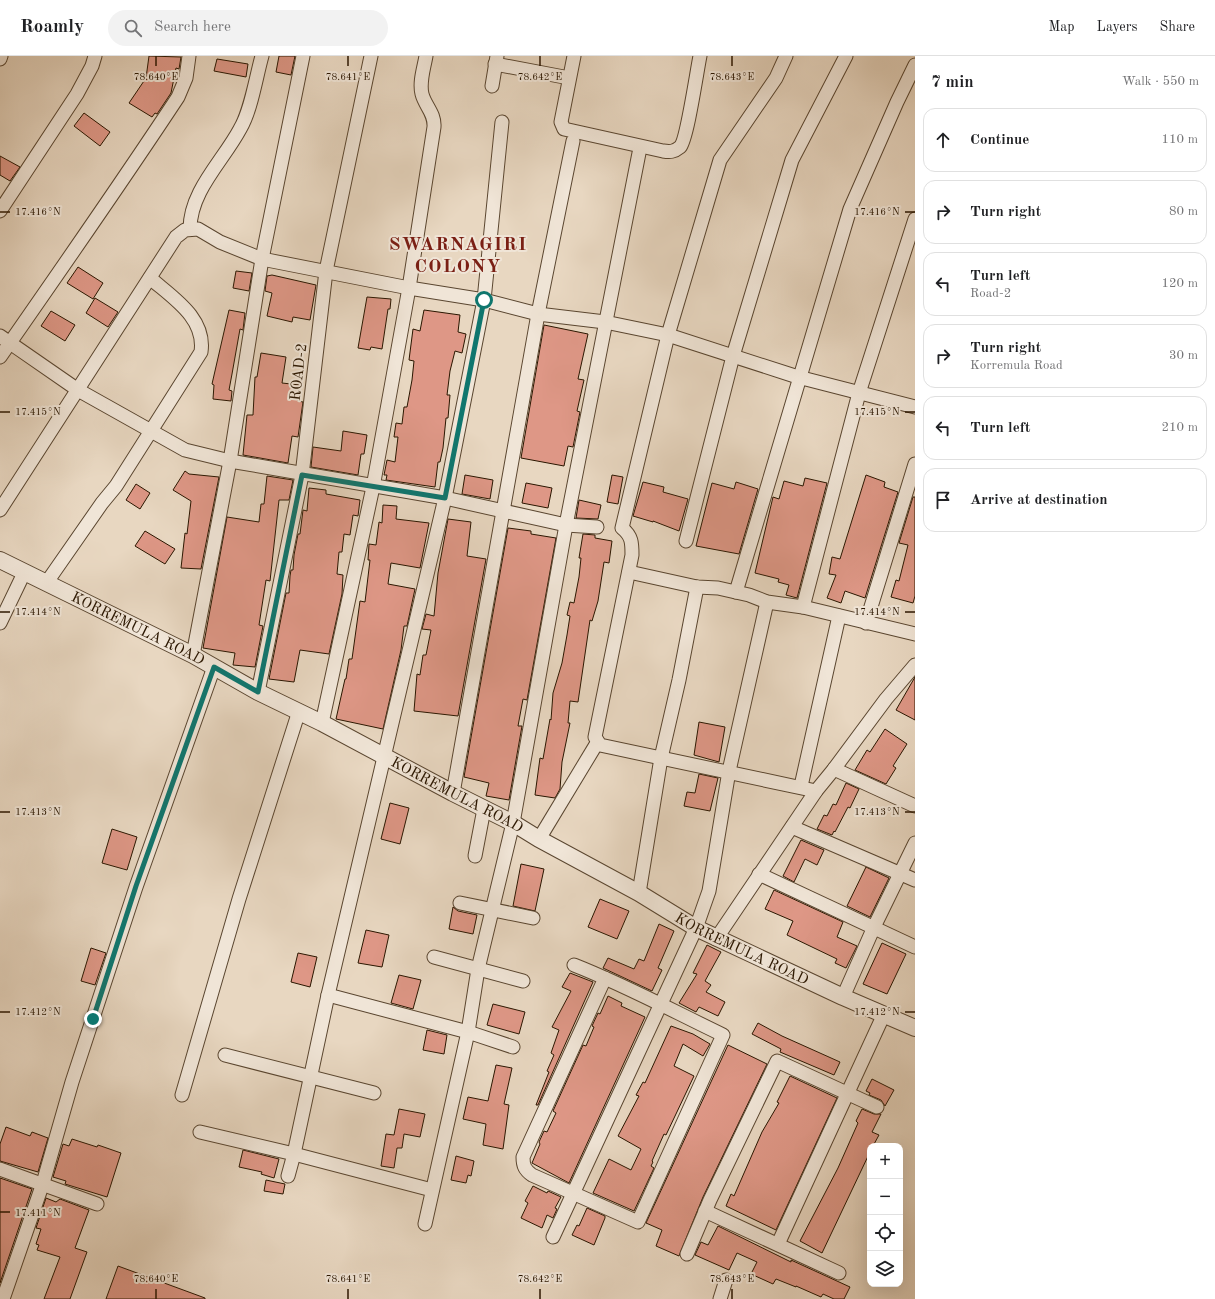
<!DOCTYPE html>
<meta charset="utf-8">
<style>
:root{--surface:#fff;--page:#f2f2f2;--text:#202124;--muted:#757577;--line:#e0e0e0}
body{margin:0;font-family:"Old Standard TT",serif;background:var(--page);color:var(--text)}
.controls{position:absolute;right:12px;bottom:12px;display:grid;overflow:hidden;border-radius:8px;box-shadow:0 4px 16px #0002}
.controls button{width:36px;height:36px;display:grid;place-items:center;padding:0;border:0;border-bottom:1px solid var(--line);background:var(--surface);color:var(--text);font:20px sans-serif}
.stop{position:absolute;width:12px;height:12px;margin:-9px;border:3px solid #0f766e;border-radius:50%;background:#fff}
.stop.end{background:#0f766e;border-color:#fff;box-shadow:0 1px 4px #0008}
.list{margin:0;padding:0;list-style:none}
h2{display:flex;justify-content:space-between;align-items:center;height:52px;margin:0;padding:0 16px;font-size:17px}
h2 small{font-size:13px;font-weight:400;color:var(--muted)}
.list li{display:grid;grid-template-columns:26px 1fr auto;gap:12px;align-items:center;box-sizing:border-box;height:64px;margin:0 8px 8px;padding:0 8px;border:1px solid var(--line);border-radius:12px}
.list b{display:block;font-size:15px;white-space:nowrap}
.list p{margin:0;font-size:13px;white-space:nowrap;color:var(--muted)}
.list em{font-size:13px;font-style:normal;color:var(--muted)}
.icon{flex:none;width:22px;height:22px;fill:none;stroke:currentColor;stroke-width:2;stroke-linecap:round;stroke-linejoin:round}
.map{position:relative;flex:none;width:915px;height:1243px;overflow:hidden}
header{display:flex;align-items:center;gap:24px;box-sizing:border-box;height:56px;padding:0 20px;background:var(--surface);border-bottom:1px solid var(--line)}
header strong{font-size:19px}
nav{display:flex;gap:22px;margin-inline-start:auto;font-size:14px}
.search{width:280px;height:36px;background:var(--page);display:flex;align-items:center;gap:10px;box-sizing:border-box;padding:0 14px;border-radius:22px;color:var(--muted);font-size:15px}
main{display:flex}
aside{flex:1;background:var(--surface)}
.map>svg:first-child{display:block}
.building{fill:#de9786;stroke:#2a1600}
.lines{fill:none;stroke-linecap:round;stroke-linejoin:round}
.minor-casing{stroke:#5a4630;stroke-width:15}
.tertiary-casing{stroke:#5a4630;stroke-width:18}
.minor{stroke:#f0e5d7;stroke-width:13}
.tertiary{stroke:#f0e5d7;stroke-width:16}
.route{stroke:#0f766e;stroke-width:5}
.ticks{fill:none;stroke:#2a1600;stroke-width:1.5}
.labels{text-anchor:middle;stroke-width:4;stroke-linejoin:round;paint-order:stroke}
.street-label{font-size:15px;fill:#2a1600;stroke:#f0e5d7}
.district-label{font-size:19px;font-weight:bold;letter-spacing:1px;fill:#7a1f14;stroke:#f0e5d7}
.ticks-label{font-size:10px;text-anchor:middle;fill:#2a1600;stroke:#f0e5d7;stroke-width:4;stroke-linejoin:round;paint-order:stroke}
</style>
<header>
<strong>Roamly</strong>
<div class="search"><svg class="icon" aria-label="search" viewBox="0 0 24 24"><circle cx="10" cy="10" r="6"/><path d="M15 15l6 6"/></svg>Search here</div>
<nav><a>Map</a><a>Layers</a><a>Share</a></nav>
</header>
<main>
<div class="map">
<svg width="915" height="1243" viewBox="0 0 915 1243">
<rect width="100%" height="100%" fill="#e8d7c1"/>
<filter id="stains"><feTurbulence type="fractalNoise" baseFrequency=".005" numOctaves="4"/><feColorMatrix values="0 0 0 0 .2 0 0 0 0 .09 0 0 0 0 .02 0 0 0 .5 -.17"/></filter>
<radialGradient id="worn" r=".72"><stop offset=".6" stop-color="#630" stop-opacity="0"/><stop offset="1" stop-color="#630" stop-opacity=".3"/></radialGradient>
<g class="building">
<polygon points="149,0 181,1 179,13 176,12 171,37 157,58 155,57 152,61 129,47 146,22"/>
<polygon points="279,0 295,0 291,19 276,16"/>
<polygon points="217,3 248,8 246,21 214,15"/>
<polygon points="84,57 110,76 100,90 74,70"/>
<polygon points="0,100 20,111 10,125 0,119"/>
<polygon points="78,211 103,227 93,243 67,227"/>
<polygon points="236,215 252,217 249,235 233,232"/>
<polygon points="272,219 316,229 310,264 293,261 292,266 267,260 272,237 265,235 267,220"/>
<polygon points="367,241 391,243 390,253 388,253 382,293 371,291 370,294 358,292"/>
<polygon points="95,242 118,256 108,271 86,257"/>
<polygon points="229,254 245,257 243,274 240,273 232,318 229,334 232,335 231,345 213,343 214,329 212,328"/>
<polygon points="424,254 460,259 458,276 466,278 462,297 455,295 450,315 447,339 450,339 448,362 446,362 443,392 440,406 438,406 435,431 386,424 387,419 384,419 387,404 395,406 398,381 394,381 396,367 402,368 404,351 407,351 412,324 414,305 409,304 413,273 420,275"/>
<polygon points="51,255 75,269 65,285 41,270"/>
<polygon points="544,269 588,278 578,323 584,324 577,355 580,356 573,391 568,390 564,410 521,402"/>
<polygon points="261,297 286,301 282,327 300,329 298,345 303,346 298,381 292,380 288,407 243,399 247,359 253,359 255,321 257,321"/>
<polygon points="343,375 367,379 364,398 361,398 358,419 311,411 313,391 341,395"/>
<polygon points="185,415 189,418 219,421 201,513 181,512 185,477 187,478 191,445 173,434"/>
<polygon points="465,419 493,424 490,443 462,438"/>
<polygon points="612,419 623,421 618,448 607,446"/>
<polygon points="866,419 885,426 884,431 898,436 865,542 845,535 841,547 827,542 836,519 829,518 832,501 840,503"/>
<polygon points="267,420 293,424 289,444 279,444 270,525 266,524 259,569 263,570 255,611 233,609 235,597 203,592 210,554 227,461 259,466 261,448 264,448"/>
<polygon points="805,422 827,427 797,542 786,539 789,529 778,526 779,523 755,517 773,441 779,443 784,425 803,430"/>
<polygon points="643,426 664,431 663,436 688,443 679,475 653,465 653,466 633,460"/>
<polygon points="736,426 758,433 739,498 696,490 712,427 734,433"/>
<polygon points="526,427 552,432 548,452 522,447"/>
<polygon points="136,428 150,437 140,453 126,444"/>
<polygon points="309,432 326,434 326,438 360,444 358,460 353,459 350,479 344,478 342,496 339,496 337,518 343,519 342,538 329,598 300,594 294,626 269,623 286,537 289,537 290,520 291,514 293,514 294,499 298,478 300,478 303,454 307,455"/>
<polygon points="913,441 915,441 915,540 913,547 891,541 896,524 899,525 908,489 899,487"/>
<polygon points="579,444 601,449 598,463 576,462"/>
<polygon points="383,449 397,450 396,463 429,467 420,512 391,507 388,528 415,533 407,570 404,570 401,594 383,673 336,663 345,623 346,623 349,603 352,603 360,545 365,546 370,504 368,504 369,488 376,489 379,466 382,467"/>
<polygon points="448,463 471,466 467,500 486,503 458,660 414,655 417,618 420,619 423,599 426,599 431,574 422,573 426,558 434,560 438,517"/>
<polygon points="508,472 531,475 531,478 556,482 527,644 523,643 518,670 522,670 509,744 486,740 489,727 464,721"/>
<polygon points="145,475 175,493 165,508 135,490"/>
<polygon points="583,478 595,479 595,482 612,485 609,507 604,506 598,545 592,565 590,564 578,646 570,645 568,667 570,667 562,706 560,733 555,742 535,739 540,702 543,703 550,663 551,664 553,637 562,607 567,579 570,560 567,559 570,546 574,547 579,521 581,502 579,502"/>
<polygon points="915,621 915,664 896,654"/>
<polygon points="699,666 725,671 719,706 694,699"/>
<polygon points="885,673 907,688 893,710 896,712 886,728 855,714 867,694 870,696"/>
<polygon points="699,718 718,722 710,755 684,750 687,736 695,737"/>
<polygon points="846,727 859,733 850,752 848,751 835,776 834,775 832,779 817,773 824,759 827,760 833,748 836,749"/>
<polygon points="390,747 409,752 400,788 381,783"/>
<polygon points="112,773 137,781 127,814 102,807"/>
<polygon points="801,784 824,794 817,809 805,803 794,826 783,820"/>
<polygon points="521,808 544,813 535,855 513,850"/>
<polygon points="866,811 889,822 870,861 847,850"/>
<polygon points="774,834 843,866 837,881 857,890 846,912 835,907 837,903 787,879 793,865 765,853"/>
<polygon points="600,843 629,855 617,883 588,871"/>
<polygon points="453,851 458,855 477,859 473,878 449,873"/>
<polygon points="659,868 674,875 658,912 662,914 652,935 603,912 608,902 634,913 639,903 644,905"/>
<polygon points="366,874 389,879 382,911 358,907"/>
<polygon points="882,887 906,898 887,938 863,928"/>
<polygon points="707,889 721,896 705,925 711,929 706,936 725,946 718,960 699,951 696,956 679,947 697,918 693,917"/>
<polygon points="91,892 106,897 95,929 81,925"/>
<polygon points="298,897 317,901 310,931 291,926"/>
<polygon points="570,917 593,926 538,1049 536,1049 549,1016 547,1015 554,999 551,997 559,974 552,971 571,935 562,931"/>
<polygon points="399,919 421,924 413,953 391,947"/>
<polygon points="608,940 622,947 621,950 645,961 569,1127 532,1107 540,1088 539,1086 544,1075 547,1076 556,1057 553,1055 583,989 586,990 594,971 592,970 598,957 600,958"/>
<polygon points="493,948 525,956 519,978 487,969"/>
<polygon points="758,967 782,980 840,1006 834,1019 780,996 781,993 752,978"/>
<polygon points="671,970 693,978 710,988 703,1000 683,988 674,1010 694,1020 666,1079 664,1078 652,1105 653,1106 651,1110 654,1112 634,1155 593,1137 609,1103 631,1114 641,1093 618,1080 639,1040 636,1039 643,1026 645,1027"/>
<polygon points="427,974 447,979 444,998 423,994"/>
<polygon points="728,989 767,1008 703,1141 679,1200 656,1190 662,1174 646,1167"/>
<polygon points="496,1009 512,1012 504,1048 509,1049 503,1093 483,1089 486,1068 463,1063 468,1041 488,1045"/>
<polygon points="790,1020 837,1042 776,1174 726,1150 731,1138 734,1140 762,1076 779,1047 777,1046"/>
<polygon points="872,1023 894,1034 885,1050 881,1044 869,1039 870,1037 866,1035"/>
<polygon points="399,1053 425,1058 420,1081 404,1078 402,1092 397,1092 394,1112 381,1110 386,1078 394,1079"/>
<polygon points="862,1053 874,1058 881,1058 872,1076 879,1079 873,1090 870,1090 870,1096 822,1197 800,1185 838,1112 858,1067 856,1065"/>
<polygon points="6,1071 30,1080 32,1076 48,1082 38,1116 0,1105 0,1088"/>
<polygon points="72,1083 97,1091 98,1089 121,1097 107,1141 65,1128 66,1125 53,1121 63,1088 69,1090"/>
<polygon points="243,1094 279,1103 274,1122 261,1118 262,1116 239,1111"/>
<polygon points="456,1100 474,1105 471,1120 468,1119 466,1127 451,1124"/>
<polygon points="0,1122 32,1133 0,1227"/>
<polygon points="266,1124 285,1128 283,1138 264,1135"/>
<polygon points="533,1130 547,1137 548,1135 561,1141 555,1152 557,1153 553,1162 547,1159 542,1172 521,1162 528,1147 525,1145"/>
<polygon points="46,1142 56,1146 60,1143 89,1154 75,1192 87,1196 70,1243 44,1243 60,1201 37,1194 39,1189 36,1188 41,1173 36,1172"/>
<polygon points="587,1152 605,1160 605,1162 594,1189 572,1179 577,1169 579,1170"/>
<polygon points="718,1170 791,1206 791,1204 850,1231 844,1243 834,1243 823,1238 821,1241 796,1230 796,1231 776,1223 773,1228 751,1218 757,1206 737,1197 729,1214 695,1199 701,1186 708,1189"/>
<polygon points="118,1210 205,1242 205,1243 106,1243"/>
</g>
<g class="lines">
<defs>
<g id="minor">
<path d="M574 0 561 66 564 73 663 95C670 96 674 96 680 91 687 84 697 14 700 0"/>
<path d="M786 0 776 22 720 104 668 279 622 472C632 480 632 487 632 499L595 681 600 689 816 735"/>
<polyline points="0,3 1,0"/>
<polyline points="495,8 564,21"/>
<polyline points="492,30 497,0"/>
<polyline points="0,155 77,38 92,10 95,0"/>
<path d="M190 173C190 135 223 105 240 73 251 55 256 21 262 0"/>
<polyline points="0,280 78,334 185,394 230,405 445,442 566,469 597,471"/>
<path d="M0 301C60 215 120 129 178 41L186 22 189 0"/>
<polyline points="0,454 176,181 185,174 198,173 220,186 262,203 409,232 484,244 538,258 605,266 668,279 798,321 915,351"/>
<polyline points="686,485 733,300 792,104 846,0"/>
<polyline points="629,516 697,531 718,532 749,539 767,546 803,551 915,578"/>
<path d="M47 526 102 447 116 430 201 296C206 262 173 242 150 222"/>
<polyline points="736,536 850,153 897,46 915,9"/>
<polyline points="803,551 859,337 915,163"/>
<polyline points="0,567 24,517"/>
<polyline points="866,567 915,408"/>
<polyline points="193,599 230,405 262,203 303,0"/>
<polyline points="258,636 302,419 326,215 371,0"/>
<path d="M322 667 373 431 409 232 434 71C435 57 425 50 422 38 419 26 424 12 426 0"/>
<polyline points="834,713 915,750"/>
<polyline points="801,730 839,560"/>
<polyline points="453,737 538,258 573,85"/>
<polyline points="792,771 915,824"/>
<polyline points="539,783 597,687"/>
<polyline points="475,800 484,753"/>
<polyline points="759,818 915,891"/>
<polyline points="639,837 661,702 679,624 697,531"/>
<polyline points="460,847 533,862"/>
<polyline points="716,883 816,735 834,713 886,643 915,609"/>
<polyline points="434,901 523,925"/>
<path d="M574 909C625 929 673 955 723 979L638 1166 532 1119C525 1114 523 1110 523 1101L605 922"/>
<polyline points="328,939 468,976 513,991"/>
<polyline points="843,941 874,871 915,787"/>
<polyline points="225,999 374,1037"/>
<polyline points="182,1039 239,843 299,655"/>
<polyline points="200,1076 294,1098 432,1134"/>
<polyline points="0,1113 97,1148"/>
<polyline points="288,1120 294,1098 328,939 445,442 484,244 502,66"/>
<polyline points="705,1155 839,1217"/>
<polyline points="425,1168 468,976 478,913 513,767 566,469 639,97"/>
<polyline points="553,1181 696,872 709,835 729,715 767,546"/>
<polyline points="778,1188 884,958"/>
<polyline points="687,1198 710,1144 777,1005 877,1051"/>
<polyline points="3,1243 43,1127 72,1026 136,831 214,611"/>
<polyline points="720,1243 726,1224"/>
</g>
<g id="tertiary">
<path id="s1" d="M0 504 193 599 258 636 322 667 453 737 513 767 539 783 639 837 696 872 843 941 915 972"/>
</g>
</defs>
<use href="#minor" class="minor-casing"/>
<use href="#tertiary" class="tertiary-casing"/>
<use href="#minor" class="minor"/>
<use href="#tertiary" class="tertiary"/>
</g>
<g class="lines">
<polyline class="route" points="93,963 136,830 214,611 258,636 302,419 445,442 484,244"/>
</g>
<path class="ticks" d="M156 0V10M348 0V10M540 0V10M732 0V10M0 156H10M905 156H915M0 356H10M905 356H915M0 556H10M905 556H915M0 756H10M905 756H915M0 956H10M905 956H915M0 1156H10M156 1233V1243M348 1233V1243M540 1233V1243M732 1233V1243"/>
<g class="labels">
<g class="street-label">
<text transform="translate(298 316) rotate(-83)" y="5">ROAD-2</text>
<text dy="5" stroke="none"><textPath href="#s1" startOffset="154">KORREMULA ROAD</textPath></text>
<text dy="5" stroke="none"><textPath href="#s1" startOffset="514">KORREMULA ROAD</textPath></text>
<text dy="5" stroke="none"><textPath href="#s1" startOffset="838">KORREMULA ROAD</textPath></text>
</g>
<g class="district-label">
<text x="458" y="194">SWARNAGIRI<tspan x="458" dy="22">COLONY</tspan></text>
</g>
</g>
<g class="ticks-label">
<text x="156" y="24">78.640°E</text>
<text x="348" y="24">78.641°E</text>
<text x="540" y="24">78.642°E</text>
<text x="732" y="24">78.643°E</text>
<text x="38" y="159">17.416°N</text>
<text x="877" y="159">17.416°N</text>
<text x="38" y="359">17.415°N</text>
<text x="877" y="359">17.415°N</text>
<text x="38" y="559">17.414°N</text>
<text x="877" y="559">17.414°N</text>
<text x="38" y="759">17.413°N</text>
<text x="877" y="759">17.413°N</text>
<text x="38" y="959">17.412°N</text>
<text x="877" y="959">17.412°N</text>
<text x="38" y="1160">17.411°N</text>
<text x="156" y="1226">78.640°E</text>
<text x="348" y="1226">78.641°E</text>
<text x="540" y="1226">78.642°E</text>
<text x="732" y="1226">78.643°E</text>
</g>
<rect width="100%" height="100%" filter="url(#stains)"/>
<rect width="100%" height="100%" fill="url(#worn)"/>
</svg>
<div class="controls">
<button>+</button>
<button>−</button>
<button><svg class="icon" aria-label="locate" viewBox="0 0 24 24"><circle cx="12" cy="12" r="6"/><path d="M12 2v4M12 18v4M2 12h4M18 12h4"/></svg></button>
<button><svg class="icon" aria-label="layers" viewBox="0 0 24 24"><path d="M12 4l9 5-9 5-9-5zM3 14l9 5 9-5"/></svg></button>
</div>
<div class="stop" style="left:484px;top:244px"></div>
<div class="stop end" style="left:93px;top:963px"></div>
</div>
<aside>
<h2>7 min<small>Walk · 550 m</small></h2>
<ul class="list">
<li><svg class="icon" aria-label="ahead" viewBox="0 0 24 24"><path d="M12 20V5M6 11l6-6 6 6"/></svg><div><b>Continue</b></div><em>110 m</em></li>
<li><svg class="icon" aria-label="right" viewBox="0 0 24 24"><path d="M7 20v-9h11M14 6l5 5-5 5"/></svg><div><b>Turn right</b></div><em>80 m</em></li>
<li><svg class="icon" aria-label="left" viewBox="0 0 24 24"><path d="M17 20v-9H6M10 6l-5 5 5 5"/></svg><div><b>Turn left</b><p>Road-2</p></div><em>120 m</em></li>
<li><svg class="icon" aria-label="right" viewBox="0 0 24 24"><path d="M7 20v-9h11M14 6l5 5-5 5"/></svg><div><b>Turn right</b><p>Korremula Road</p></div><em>30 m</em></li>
<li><svg class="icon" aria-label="left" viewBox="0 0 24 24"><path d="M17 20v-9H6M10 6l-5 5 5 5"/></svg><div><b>Turn left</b></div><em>210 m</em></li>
<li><svg class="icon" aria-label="arrive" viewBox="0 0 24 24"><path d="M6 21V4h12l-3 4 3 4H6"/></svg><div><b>Arrive at destination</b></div></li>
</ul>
</aside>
</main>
